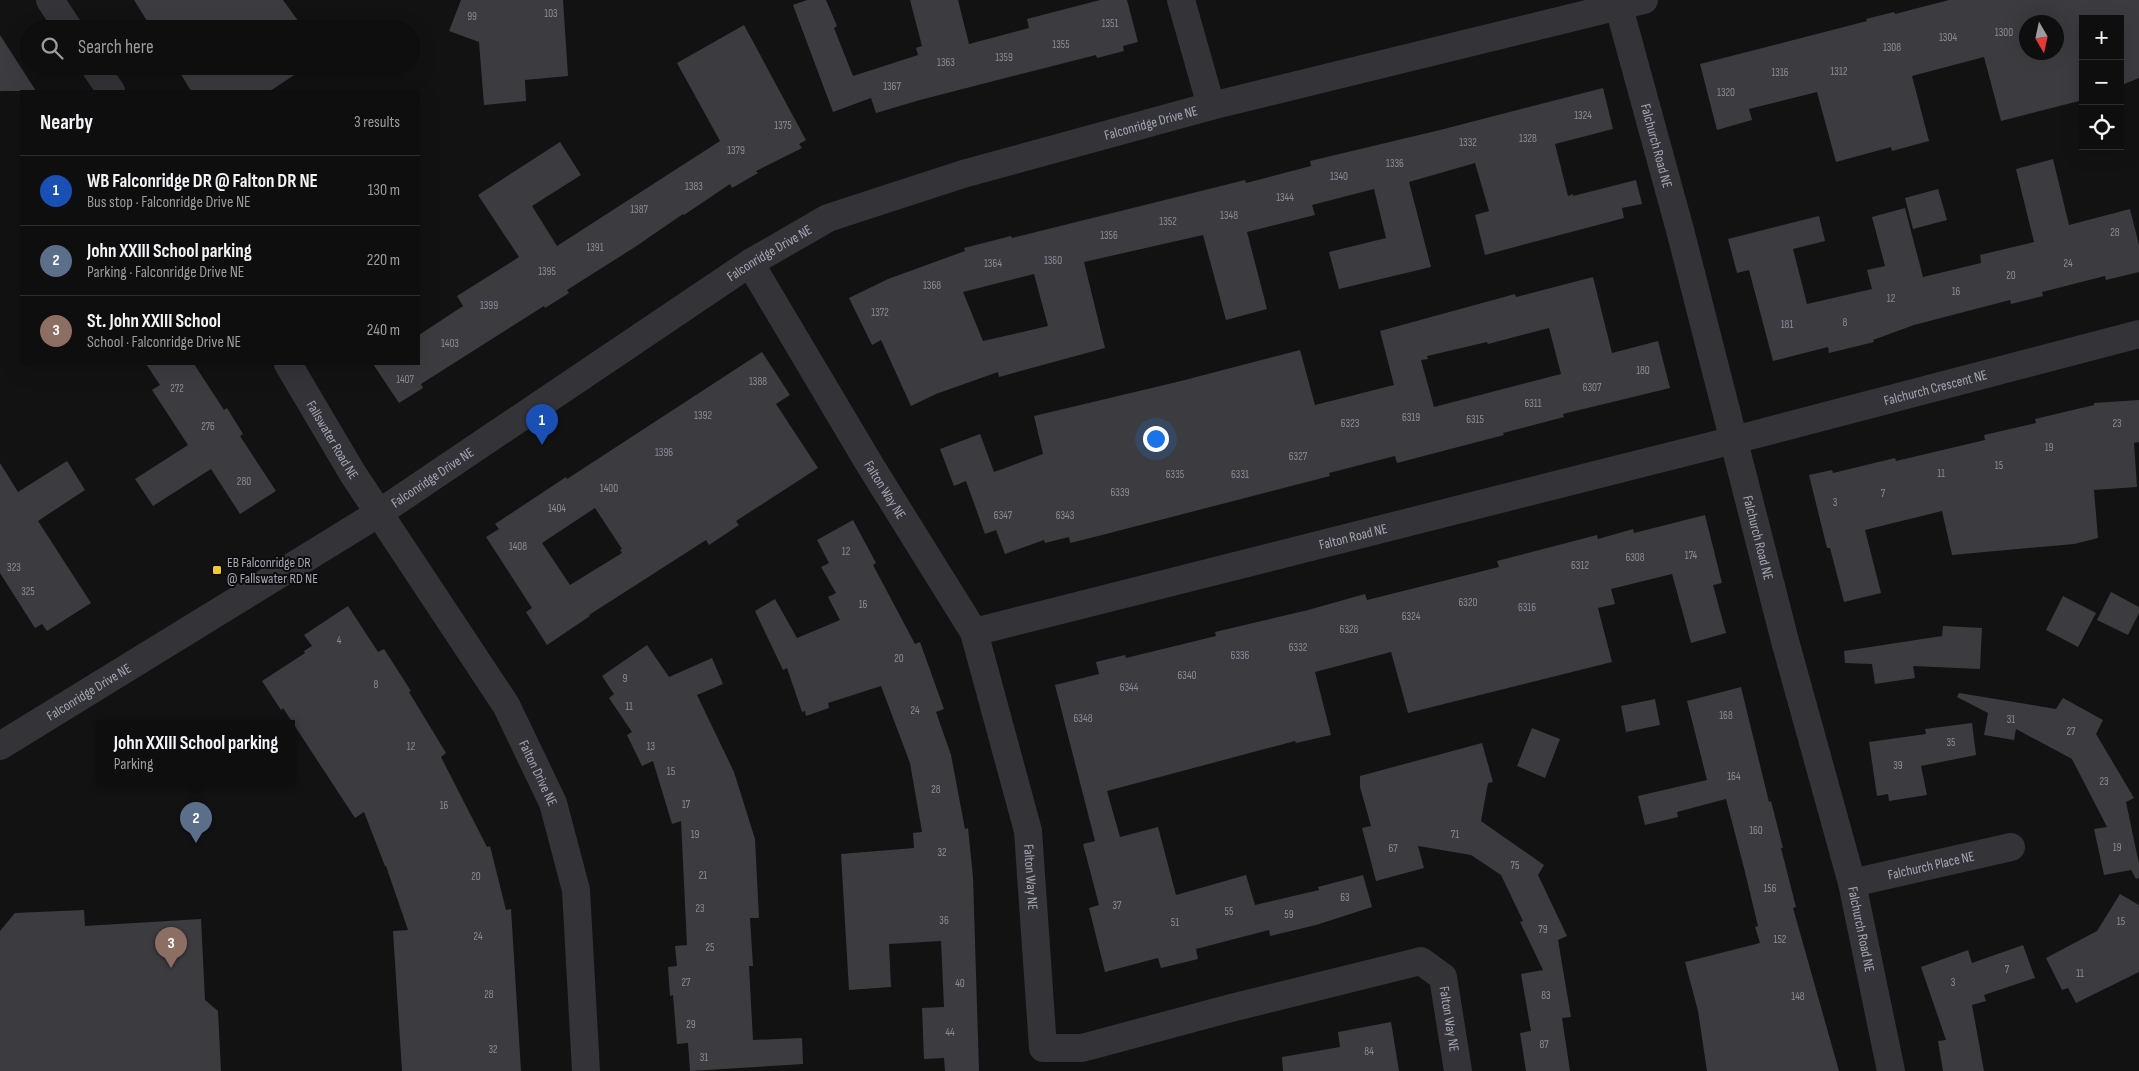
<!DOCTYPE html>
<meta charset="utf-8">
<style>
:root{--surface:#0e0e0e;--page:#1c1c1c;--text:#f1f3f6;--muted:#9b9c9e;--line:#2e2e2e;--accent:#eec82f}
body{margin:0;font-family:"Sofia Sans Condensed",sans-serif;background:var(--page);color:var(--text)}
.controls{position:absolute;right:15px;top:15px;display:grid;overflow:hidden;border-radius:0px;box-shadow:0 5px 20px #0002}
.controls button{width:45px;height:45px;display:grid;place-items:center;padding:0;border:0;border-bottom:1px solid var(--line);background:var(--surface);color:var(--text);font:25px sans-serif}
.compass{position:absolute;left:2019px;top:15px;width:45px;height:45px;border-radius:50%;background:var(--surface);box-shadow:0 5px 20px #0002;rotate:171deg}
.you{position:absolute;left:1155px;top:438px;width:18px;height:18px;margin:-12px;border:4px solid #fff;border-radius:50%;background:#1a73e8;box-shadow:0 0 0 8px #1a73e833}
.badge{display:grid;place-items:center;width:32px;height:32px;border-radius:50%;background:var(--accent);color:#fff;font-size:16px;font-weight:700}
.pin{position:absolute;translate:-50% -41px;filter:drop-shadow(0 1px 2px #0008)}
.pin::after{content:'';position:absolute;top:26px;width:18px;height:15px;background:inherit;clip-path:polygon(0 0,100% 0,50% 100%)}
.popup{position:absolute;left:97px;top:720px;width:198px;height:65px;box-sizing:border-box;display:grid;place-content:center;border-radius:0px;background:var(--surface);filter:drop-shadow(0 1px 4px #0005);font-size:16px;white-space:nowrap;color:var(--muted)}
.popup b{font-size:19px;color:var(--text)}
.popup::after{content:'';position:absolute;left:50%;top:100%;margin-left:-10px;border:10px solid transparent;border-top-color:var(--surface)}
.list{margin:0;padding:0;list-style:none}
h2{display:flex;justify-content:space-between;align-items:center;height:65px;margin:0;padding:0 20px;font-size:21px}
h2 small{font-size:16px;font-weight:400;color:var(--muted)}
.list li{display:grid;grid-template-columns:32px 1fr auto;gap:15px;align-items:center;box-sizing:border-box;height:70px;padding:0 20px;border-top:1px solid var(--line)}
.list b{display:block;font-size:19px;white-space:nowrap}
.list p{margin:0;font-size:16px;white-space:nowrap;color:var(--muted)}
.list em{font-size:16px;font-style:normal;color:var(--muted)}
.icon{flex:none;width:28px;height:28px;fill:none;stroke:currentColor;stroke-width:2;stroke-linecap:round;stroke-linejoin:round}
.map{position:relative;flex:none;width:2139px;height:1071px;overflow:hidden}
.search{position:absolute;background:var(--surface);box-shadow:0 5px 20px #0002;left:20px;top:20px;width:400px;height:55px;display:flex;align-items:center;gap:12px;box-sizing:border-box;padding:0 18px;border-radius:28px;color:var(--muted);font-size:19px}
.panel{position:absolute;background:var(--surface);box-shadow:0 5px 20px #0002;left:20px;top:90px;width:400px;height:275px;border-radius:0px}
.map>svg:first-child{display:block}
.building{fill:#3c3c40;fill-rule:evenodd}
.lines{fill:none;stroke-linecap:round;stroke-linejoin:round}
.minor{stroke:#333338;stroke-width:28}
.poi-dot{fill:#eec82f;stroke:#0d0d0e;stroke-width:2}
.labels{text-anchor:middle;stroke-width:4;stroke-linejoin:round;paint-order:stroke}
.number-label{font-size:11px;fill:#898c97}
.street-label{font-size:14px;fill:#a3a6b4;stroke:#0d0d0e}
.poi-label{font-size:14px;fill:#a3a6b4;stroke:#0d0d0e;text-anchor:start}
</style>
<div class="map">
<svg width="2139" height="1071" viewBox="0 0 2139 1071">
<rect width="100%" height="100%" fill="#121213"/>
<g class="building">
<polygon points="134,0 283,0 304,29 152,29"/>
<polygon points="461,0 563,0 568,76 525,80 526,101 484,105 479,42 449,31"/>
<polygon points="807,0 826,0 837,26 834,28 853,76 918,55 916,48 922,46 910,0 958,0 969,44 1029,28 1027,19 1100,0 1127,0 1138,42 1123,46 1124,51 1097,58 1096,55 1033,71 920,100 876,113 871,98 833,112 793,5"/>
<path d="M1949 0H2139V78L2122 85 2124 91H2120V19H2083V100L2001 121 1984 57 1912 76 1929 141 1892 151 1891 147 1836 162 1817 92 1749 109 1752 120 1717 130 1700 64 1867 21 1866 19 1894 12 1895 14ZM2026 22H2056V52H2026Z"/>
<polygon points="744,25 806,140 799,144 802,148 756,171 758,173 732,188 730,184 684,215 683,214 635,247 567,290 569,293 545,308 544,306 421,384 423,388 399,403 373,364 419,364 419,335 463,306 457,296 519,257 478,195 560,142 581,175 532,206 557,246 720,141 677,63"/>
<polygon points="0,35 36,91 0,91"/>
<polygon points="176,66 308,66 270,91 191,91"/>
<path d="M1603 88 1613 129 1555 144 1568 196 1573 194V196L1636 180 1642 204 1622 208 1624 218 1485 255 1475 215 1489 211 1475 163 1409 182 1431 267 1339 289 1329 252 1386 238 1374 189 1312 205 1315 215 1247 232 1267 309 1226 320 1203 235 1084 262 1105 348 999 377 998 372 936 394 911 406 881 340 872 345 849 298 888 279 965 251 964 248 1011 236 1012 238 1245 180 1246 183 1311 166 1310 161 1440 130ZM1034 274 1048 326 983 341 963 292Z"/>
<polygon points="2053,159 2069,225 2130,209 2139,245 2139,272 2106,280 2105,276 2042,292 2043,296 2011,304 2010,300 1914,325 1873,340 1874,342 1829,353 1828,347 1773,361 1749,270 1737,273 1728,239 1819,216 1825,241 1793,249 1807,304 1872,289 1867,270 1885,266 1872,217 1905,208 1923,277 1981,263 1980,255 2034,242 2016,169"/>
<polygon points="1938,189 1947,220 1913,229 1905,198"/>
<path d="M1593 277 1612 353 1658 341 1670 388 1563 414 1564 417 1503 433 1504 435 1397 463 1395 456 1329 473 1330 476 1102 535 1070 543 1069 537 1045 543 1044 540 1005 554 996 530 985 534 966 481 954 486 940 449 980 434 994 472 1043 454 1034 416 1181 381 1300 350 1315 405 1394 385 1380 331 1515 294 1516 297ZM1549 328 1561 374 1434 407 1421 360 1428 359 1427 356 1487 342 1488 344Z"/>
<path d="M762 352 790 395 776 404 818 468 736 521 739 525 709 545 706 540 589 615 590 616 547 645 526 612 532 608 486 537 499 529 495 524 566 477 567 479ZM595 508 622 549 620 550 622 553 570 585 542 543Z"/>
<polygon points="146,364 194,364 224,410 227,408 243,434 240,436 276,491 240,514 211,469 153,506 135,479 188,445 152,390 160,385"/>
<polygon points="2139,400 2139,442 2134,443 2137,487 2094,490 2098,538 2074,544 1952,555 1942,511 1865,530 1881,593 1844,602 1830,548 1827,548 1809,475 1832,470 1833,473 1895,458 1896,461 1985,440 1984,435 2036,423 2035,419 2094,405 2094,403"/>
<polygon points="67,461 85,490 38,521 91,603 47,631 42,624 35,628 0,573 0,463 18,492"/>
<polygon points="1705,515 1722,583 1713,585 1726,633 1691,643 1672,574 1611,589 1615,604 1598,608 1612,662 1408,713 1391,652 1315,672 1331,735 1296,743 1295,741 1107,791 1120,837 1158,827 1176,895 1246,875 1255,905 1319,890 1318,887 1363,875 1372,907 1316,925 1270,936 1269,930 1196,949 1198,959 1161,968 1158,958 1105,972 1089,908 1099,905 1083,844 1095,841 1055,685 1099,674 1096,662 1125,655 1126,658 1216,636 1215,632 1308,610 1365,594 1367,600 1499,567 1497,561 1597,535 1598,539 1633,529 1634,533"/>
<polygon points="853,520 876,563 873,565 915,644 920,642 944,709 936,712 951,755 965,829 968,828 973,877 979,1071 945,1071 944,1058 924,1059 922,1008 944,1007 941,941 889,944 891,987 849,990 841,854 914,848 913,833 922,832 910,763 881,686 828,703 829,708 806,716 805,711 802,712 787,668 783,670 755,611 775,599 797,638 840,620 828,597 836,593 821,567 829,563 817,540"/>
<polygon points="2111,592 2139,607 2139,613 2128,635 2097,620"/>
<polygon points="2063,596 2096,613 2078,647 2046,630"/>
<polygon points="348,606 378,652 384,649 411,691 409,692 446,753 441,757 487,847 490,846 506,910 511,909 521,1071 402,1071 393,931 408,930 386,866 385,866 364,812 355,818 283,708 281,710 262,681 305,653 304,651 312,646 304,635"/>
<polygon points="1943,626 1982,628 1980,669 1913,666 1915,678 1875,684 1872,664 1845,663 1844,651 1942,636"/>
<polygon points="647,645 669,677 712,658 723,684 697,695 734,772 755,839 759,918 750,918 753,966 749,966 753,1040 802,1038 803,1064 690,1071 688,1043 677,1044 673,995 670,996 668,967 677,966 675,946 687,945 681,821 672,824 653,761 642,766 627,735 632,732 609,698 614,694 602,676"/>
<polygon points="1741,687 1769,802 1771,801 1783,848 1781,848 1796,907 1793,908 1839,1071 1707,1071 1698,1011 1685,962 1760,943 1755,927 1758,926 1744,868 1726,799 1677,812 1678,817 1645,825 1638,796 1707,780 1687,701"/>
<polygon points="1959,693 2056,709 2063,698 2103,720 2096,734 2134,798 2126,802 2139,864 2139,878 2136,879 2131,870 2104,875 2094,829 2107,827 2072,759 2016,729 2014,740 1984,735 1988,713 1957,697"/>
<polygon points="1655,699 1660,725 1626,732 1621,706"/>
<polygon points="1972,723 1976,755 1921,766 1927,795 1889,801 1888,794 1877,796 1869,742 1926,734 1925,729"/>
<polygon points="1532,728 1560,739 1545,778 1517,766"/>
<polygon points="1482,743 1493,782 1488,783 1481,821 1544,865 1538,875 1567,936 1558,940 1571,1017 1562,1018 1570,1071 1526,1071 1520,1033 1531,1031 1521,974 1543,970 1520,922 1523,921 1501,875 1471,855 1418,846 1424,868 1376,881 1362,828 1371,826 1360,787 1360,776"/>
<polygon points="2120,894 2139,905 2139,972 2076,1003 2068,988 2062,990 2046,958 2097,931"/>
<polygon points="84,910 85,926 201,919 205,1000 218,1011 221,1071 0,1071 0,931 15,913"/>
<polygon points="2023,945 2035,978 1984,995 1986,1001 1972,1005 1984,1071 1943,1071 1938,1041 1946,1040 1921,967 1968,950 1972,963"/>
<polygon points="1391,1022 1399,1071 1283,1071 1282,1057 1340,1047 1338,1032"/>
</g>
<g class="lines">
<g class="minor">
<polyline points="50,0 69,29"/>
<polyline points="1181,0 1211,106"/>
<path id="s1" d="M1617 0 1680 230 1785 641 1852 883 1891 1071"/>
<polyline points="94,66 111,91"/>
<path id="s2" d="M750 263 870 465 974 632 1028 831 1043 1048H1082L1231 1008 1421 961 1443 977 1458 1071"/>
<path id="s3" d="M288 364 353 474 506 705 553 803 576 890 586 1071"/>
<path id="s4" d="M974 632 1734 440 2139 334"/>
<path id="s5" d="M0 746 379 513 750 263 828 218 963 174 1211 106 1644 0"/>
<path id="s6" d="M1852 883 2011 847"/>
</g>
</g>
<rect class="poi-dot" x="212" y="565" width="10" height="10" rx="2.5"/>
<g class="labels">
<g class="number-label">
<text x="551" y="17">103</text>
<text x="472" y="20">99</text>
<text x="1110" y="27">1351</text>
<text x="2004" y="36">1300</text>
<text x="1948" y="41">1304</text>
<text x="1061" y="48">1355</text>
<text x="1892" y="51">1308</text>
<text x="1004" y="61">1359</text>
<text x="946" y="66">1363</text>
<text x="1839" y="75">1312</text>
<text x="1780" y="76">1316</text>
<text x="892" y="90">1367</text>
<text x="1726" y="96">1320</text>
<text x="1583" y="119">1324</text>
<text x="783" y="129">1375</text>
<text x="1528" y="142">1328</text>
<text x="1468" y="146">1332</text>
<text x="736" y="154">1379</text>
<text x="1395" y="167">1336</text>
<text x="1339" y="180">1340</text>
<text x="694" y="190">1383</text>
<text x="1285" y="201">1344</text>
<text x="639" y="213">1387</text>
<text x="1229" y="219">1348</text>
<text x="1168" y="225">1352</text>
<text x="2115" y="236">28</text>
<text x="1109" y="239">1356</text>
<text x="595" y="251">1391</text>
<text x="1053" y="264">1360</text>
<text x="993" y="267">1364</text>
<text x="2068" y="267">24</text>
<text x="547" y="275">1395</text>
<text x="2011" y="279">20</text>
<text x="932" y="289">1368</text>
<text x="1956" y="295">16</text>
<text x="1891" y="302">12</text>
<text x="489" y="309">1399</text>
<text x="880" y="316">1372</text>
<text x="1845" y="326">8</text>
<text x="1787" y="328">181</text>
<text x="450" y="347">1403</text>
<text x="1643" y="374">180</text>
<text x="405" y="383">1407</text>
<text x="758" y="385">1388</text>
<text x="1592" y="391">6307</text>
<text x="177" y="392">272</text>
<text x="1533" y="407">6311</text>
<text x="703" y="419">1392</text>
<text x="1411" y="421">6319</text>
<text x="1475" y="423">6315</text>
<text x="1350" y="427">6323</text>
<text x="2117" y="427">23</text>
<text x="208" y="430">276</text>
<text x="2049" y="451">19</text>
<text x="664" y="456">1396</text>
<text x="1298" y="460">6327</text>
<text x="1999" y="469">15</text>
<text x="1941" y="477">11</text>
<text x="1175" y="478">6335</text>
<text x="1240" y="478">6331</text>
<text x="244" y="485">280</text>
<text x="609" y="492">1400</text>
<text x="1120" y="496">6339</text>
<text x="1883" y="497">7</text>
<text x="1835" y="506">3</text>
<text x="557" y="512">1404</text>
<text x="1003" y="519">6347</text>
<text x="1065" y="519">6343</text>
<text x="518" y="550">1408</text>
<text x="846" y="555">12</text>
<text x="1691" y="559">174</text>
<text x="1635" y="561">6308</text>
<text x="1580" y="569">6312</text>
<text x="14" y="571">323</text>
<text x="28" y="595">325</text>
<text x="1468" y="606">6320</text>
<text x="863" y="608">16</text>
<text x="1527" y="611">6316</text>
<text x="1411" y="620">6324</text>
<text x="1349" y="633">6328</text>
<text x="339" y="644">4</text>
<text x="1298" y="651">6332</text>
<text x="1240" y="659">6336</text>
<text x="899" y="662">20</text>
<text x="1187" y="679">6340</text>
<text x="625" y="682">9</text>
<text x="376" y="688">8</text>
<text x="1129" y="691">6344</text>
<text x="629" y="710">11</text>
<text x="915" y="714">24</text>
<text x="1726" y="719">168</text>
<text x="1083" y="722">6348</text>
<text x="2011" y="723">31</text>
<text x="2071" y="735">27</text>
<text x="1951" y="746">35</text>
<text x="411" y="750">12</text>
<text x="651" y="750">13</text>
<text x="1898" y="769">39</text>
<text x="671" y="775">15</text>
<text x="1734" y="780">164</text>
<text x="2104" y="785">23</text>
<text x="936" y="793">28</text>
<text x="686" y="808">17</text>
<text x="444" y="809">16</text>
<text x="1756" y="834">160</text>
<text x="695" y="838">19</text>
<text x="1455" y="838">71</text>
<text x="2117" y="851">19</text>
<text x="1393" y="852">67</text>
<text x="942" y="856">32</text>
<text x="1515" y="869">75</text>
<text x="703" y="879">21</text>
<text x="476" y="880">20</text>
<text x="1770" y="892">156</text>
<text x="1345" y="901">63</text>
<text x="1117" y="909">37</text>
<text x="700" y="912">23</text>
<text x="1229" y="915">55</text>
<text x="1289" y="918">59</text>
<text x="944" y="924">36</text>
<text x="2121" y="925">15</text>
<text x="1175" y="926">51</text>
<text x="1543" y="933">79</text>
<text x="478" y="940">24</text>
<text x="1780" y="943">152</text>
<text x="710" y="951">25</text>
<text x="2007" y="973">7</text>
<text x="2080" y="977">11</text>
<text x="686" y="986">27</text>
<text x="1953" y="986">3</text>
<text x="960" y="987">40</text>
<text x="489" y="998">28</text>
<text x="1546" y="999">83</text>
<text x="1798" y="1000">148</text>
<text x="691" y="1028">29</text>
<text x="950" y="1036">44</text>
<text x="1544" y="1048">87</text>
<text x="493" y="1053">32</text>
<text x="1369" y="1055">84</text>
<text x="704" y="1061">31</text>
</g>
<g class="street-label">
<text dy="5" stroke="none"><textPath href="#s5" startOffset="1319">Falconridge Drive NE</textPath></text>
<text dy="5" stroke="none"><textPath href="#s1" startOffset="151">Falchurch Road NE</textPath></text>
<text dy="5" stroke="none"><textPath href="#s5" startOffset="914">Falconridge Drive NE</textPath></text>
<text dy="5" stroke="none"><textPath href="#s4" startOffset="992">Falchurch Crescent NE</textPath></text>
<text dy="5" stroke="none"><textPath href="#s3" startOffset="88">Fallswater Road NE</textPath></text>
<text dy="5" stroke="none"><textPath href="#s5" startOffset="509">Falconridge Drive NE</textPath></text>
<text dy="5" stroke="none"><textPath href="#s2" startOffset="264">Falton Way NE</textPath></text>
<text dy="5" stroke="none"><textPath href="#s4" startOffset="391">Falton Road NE</textPath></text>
<text dy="5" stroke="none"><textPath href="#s1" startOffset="556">Falchurch Road NE</textPath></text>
<text dy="5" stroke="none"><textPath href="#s5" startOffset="104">Falconridge Drive NE</textPath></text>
<text dy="5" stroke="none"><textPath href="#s3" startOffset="480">Falton Drive NE</textPath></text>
<text dy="5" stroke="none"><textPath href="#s6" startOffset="81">Falchurch Place NE</textPath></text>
<text dy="5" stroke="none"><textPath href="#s2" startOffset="684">Falton Way NE</textPath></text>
<text dy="5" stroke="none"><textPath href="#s1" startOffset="961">Falchurch Road NE</textPath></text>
<text dy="5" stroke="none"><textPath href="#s2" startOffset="1314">Falton Way NE</textPath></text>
</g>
<g class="poi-label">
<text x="227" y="567">EB Falconridge DR<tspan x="227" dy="16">@ Fallswater RD NE</tspan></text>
</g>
</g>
</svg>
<div class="controls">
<button>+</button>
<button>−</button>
<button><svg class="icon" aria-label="locate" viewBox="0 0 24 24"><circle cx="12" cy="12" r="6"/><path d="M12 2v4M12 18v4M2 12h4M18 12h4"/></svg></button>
</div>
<svg class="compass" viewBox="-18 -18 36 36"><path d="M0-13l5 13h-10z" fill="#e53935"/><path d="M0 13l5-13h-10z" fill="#9b9c9e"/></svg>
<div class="you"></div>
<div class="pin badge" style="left:542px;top:445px;background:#1a4fb4">1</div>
<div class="pin badge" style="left:196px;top:843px;background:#5c6f8a">2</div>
<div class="popup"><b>John XXIII School parking</b>Parking</div>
<div class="pin badge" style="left:171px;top:968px;background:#8d6e63">3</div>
<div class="search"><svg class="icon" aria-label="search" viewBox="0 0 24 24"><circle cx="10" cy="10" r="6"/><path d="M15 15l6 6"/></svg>Search here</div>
<section class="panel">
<h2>Nearby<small>3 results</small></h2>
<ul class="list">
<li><span class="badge" style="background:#1a4fb4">1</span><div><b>WB Falconridge DR @ Falton DR NE</b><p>Bus stop · Falconridge Drive NE</p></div><em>130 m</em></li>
<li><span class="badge" style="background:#5c6f8a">2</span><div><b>John XXIII School parking</b><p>Parking · Falconridge Drive NE</p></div><em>220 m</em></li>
<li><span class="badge" style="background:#8d6e63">3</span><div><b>St. John XXIII School</b><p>School · Falconridge Drive NE</p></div><em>240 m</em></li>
</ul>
</section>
</div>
